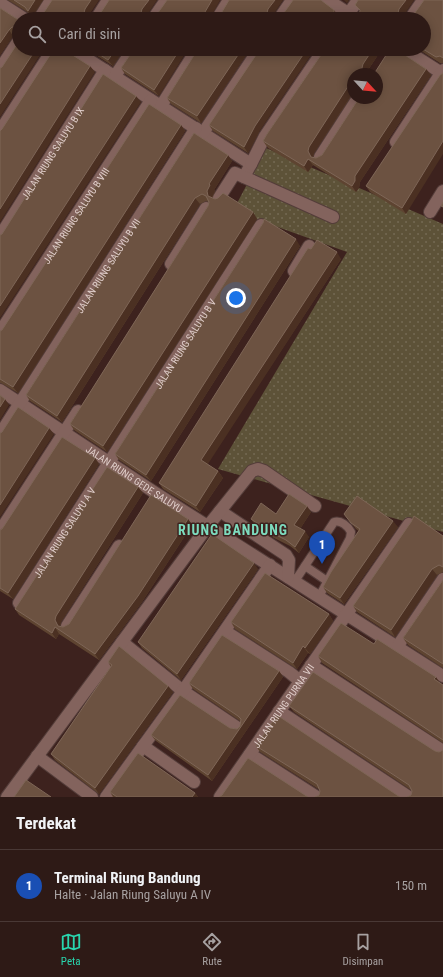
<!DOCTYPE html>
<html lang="id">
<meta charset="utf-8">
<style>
:root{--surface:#2e1a16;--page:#3a2723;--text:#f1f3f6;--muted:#a7a1a1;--line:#493835;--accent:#29d5ad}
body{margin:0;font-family:"Roboto Condensed",sans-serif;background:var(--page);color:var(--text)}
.compass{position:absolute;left:347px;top:68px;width:36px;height:36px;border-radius:50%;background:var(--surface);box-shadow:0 2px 10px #0003;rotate:116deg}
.you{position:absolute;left:236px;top:298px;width:14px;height:14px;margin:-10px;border:3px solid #fff;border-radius:50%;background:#1a73e8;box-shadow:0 0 0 6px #1a73e833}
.badge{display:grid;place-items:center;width:26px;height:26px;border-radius:50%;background:var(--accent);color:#fff;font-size:13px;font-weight:700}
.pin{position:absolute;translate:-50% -33px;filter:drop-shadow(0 1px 2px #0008)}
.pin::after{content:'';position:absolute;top:21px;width:14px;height:12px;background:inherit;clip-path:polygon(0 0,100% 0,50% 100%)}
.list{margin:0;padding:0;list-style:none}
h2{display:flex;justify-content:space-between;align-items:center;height:52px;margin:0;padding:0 16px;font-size:17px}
h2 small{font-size:13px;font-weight:400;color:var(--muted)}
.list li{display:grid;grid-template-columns:26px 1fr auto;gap:12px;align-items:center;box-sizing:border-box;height:72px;padding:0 16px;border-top:1px solid var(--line)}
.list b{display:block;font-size:15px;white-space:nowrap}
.list p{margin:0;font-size:13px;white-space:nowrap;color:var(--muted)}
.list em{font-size:13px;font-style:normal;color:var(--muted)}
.icon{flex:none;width:22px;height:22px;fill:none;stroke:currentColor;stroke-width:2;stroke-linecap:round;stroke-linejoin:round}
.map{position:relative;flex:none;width:443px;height:797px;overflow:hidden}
.search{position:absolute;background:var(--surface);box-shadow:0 2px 10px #0003;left:12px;right:12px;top:12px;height:44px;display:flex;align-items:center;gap:10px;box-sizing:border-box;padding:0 14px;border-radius:22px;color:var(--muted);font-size:15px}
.sheet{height:124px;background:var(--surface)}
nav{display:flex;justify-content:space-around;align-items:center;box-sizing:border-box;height:56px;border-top:1px solid var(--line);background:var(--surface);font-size:11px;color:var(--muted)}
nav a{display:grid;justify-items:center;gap:2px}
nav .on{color:var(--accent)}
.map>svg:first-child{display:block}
.grass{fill:url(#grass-dots)}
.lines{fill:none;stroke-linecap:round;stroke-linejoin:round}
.service-casing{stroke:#543d3a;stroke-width:10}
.minor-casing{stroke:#543d3a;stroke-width:14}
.service{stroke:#83635d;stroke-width:8}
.minor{stroke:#83635d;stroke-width:12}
.wall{fill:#5e4431}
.shaded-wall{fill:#4b3022}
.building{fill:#6c5241;stroke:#7e6657}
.labels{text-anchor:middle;stroke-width:3;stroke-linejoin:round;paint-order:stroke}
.street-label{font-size:10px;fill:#e1cfcb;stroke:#3d221e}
.district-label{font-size:14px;font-weight:bold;letter-spacing:1px;fill:#7ddbbe;stroke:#3d221e}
</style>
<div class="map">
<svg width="443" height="797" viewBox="0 0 443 797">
<defs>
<pattern id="grass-dots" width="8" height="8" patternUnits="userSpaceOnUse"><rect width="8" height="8" fill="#5d5238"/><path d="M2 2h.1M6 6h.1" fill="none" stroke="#746a53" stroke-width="1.8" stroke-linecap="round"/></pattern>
</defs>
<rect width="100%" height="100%" fill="#3d221e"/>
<polygon class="grass" points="266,148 443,224 443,532 218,469 347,252 233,211"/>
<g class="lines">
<defs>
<g id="service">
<polyline points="305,566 327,581"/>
<path d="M295 581 334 522C341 520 348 526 351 532L350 538 319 597"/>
</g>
<g id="minor">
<polyline points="328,0 357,19"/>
<polyline points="0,3 25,19"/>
<polyline points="39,19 51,0"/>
<polyline points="96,19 108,0"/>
<polyline points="153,19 166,0"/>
<polyline points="217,19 229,0"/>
<polyline points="279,19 292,0"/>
<polyline points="345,19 358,0"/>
<polyline points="410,19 423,0"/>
<polyline points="72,49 251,164 244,177"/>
<polyline points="404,49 443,74"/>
<polyline points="0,69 19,40"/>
<polyline points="115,76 133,49"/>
<polyline points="161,106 197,49"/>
<polyline points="0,131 53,49"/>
<polyline points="203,133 259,49"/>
<polyline points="396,142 443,70"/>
<polyline points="320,157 358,98"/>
<polyline points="251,164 265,136 324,49"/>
<polyline points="219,198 235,173 333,217"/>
<polyline points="430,212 443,191"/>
<path id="s1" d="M0 236 105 70"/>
<polyline points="171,264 206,208"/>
<polyline points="294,271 309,246"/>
<path id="s2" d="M0 332 151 100"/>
<path id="s3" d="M0 390 154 492 443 676"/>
<path id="s4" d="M0 434 196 128"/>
<polyline points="220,511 286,555 289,560 288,577"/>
<polyline points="0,531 78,411"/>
<path id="s5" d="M19 603 261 225"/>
<polyline points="67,626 119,546"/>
<polyline points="225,631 289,672 300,681"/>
<polyline points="122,642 183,691 238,728"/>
<polyline points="397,647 443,579"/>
<polyline points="311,665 443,751"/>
<polyline points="279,711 409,797"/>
<polyline points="143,746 194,782"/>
<polyline points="250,754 317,797"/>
<polyline points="37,756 92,797"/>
<polyline points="7,797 208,526 252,471 258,469 264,471 315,506"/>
<polyline points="106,797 183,691 270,565"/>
<path id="s6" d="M220 797 409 524"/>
</g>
</defs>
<use href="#service" class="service-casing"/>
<use href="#minor" class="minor-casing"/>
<use href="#service" class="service"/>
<use href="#minor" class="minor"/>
</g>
<g class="wall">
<polygon points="8,0 43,0 32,17 29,13"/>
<polygon points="443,0 443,63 440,63 418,49 424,49"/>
<polygon points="0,8 17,19 19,19 19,33 16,33 13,36 0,55"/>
<polygon points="86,49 124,49 113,66"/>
<polygon points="134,49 159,96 125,74 121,68"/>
<polygon points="198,49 250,49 201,123 171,104 167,98"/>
<polygon points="325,49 382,49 368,70 367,74 353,74 353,93 314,153 313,157 316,158 322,155 359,98 377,98 377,74 374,74 390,49 396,49 426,69 431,75 360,182 359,188 356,192 313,165 308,172 268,148 263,141 267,134"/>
<polygon points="443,73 406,214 370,192 366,186"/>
<polygon points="181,125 185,131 18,393 1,383 0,383 0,331 2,330"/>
<polygon points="209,125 259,132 248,153 213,131"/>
<polygon points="194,133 232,161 214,190 215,191 212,198 215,199 253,212 257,219 107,452 74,430 70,424 208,206 209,202 206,201 200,204 62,422 30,401 26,395"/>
<polygon points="263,223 300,246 151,481 119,460 115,454"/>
<polygon points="311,249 341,259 207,464 218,471 223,478 200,512 163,489 159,483"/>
<polygon points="95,458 99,464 13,599 0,591 0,530"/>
<polygon points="138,487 143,493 61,622 60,626 63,627 69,624 188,519 192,525 142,602 99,660 59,634 56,639 19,615 15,609"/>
<polygon points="311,512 300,529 309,537 299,553 290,546 274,538 255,525 251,519 276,514"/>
<polygon points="344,514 398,527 344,604 327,593 323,587 359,531 356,529"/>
<polygon points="443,536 443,572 437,575 395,637 357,612 353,606"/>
<polygon points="258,569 181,680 142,648 138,642"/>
<polygon points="443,580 443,668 408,645 403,638"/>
<polygon points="329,614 333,621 310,654 308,653 297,669 235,629 231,622"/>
<polygon points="374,644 440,683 443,685 443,743 322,663 318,656"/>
<polygon points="108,662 168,686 173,692 99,794 55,760 51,754 111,667"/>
<polygon points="279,671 283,677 212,781 156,741 151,735 230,728 237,729 240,726 240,721 193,689 189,683"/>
<polygon points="289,706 435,751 439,752 411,795 412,791 411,790 294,712"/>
<polygon points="256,746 400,797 319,795 320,791 320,790 260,752"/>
<polygon points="110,792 195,793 198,797 113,797"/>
</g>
<g class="shaded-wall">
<polygon points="35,0 43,0 32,17 28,11"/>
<polygon points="91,0 99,0 89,15 89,19 87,19 84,13 85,9"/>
<polygon points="149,0 157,0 147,15 146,19 144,19 141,13 142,9"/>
<polygon points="212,0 220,0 210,19 208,19 206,17 205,12"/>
<polygon points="275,0 283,0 273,15 272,19 270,19 267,13 268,9"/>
<polygon points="344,0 349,0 347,3"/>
<polygon points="406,0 414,0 404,15 403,19 401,19 398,13 399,9"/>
<polygon points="334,10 338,16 338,19 336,19 334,16"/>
<polygon points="9,30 13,36 0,55 0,43"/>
<polygon points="36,49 44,49 0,117 0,104"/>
<polygon points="116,49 124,49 113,66 108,60"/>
<polygon points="180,49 188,49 159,96 154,90"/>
<polygon points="242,49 250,49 201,123 197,116"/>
<polygon points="307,49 315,49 259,132 248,153 244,147 255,126"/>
<polygon points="373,49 382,49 368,70 367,74 363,72 362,68 363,64"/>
<polygon points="90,66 95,72 0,222 0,209"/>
<polygon points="426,69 431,75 360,182 359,188 356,192 352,186 355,176"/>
<polygon points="347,88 352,94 314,153 313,157 311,157 308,151 309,147"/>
<polygon points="136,96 141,102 0,318 0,306"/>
<polygon points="181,125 185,131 18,393 13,387"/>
<polygon points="443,141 443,154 406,214 402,208"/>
<polygon points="228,155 232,161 214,190 215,191 212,197 208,196 207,191 209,184"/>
<polygon points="308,159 313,165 308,172 304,166"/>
<polygon points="195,198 200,204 62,422 57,416"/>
<polygon points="253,212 257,219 107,452 103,446"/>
<polygon points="296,239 300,246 151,481 146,475"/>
<polygon points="337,252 341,259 206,467 201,460"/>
<polygon points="5,399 9,405 0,420 0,407"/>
<polygon points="49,428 54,434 0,517 0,505"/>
<polygon points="95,458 99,464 13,599 8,593"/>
<polygon points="218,471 223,478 200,512 196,506"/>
<polygon points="138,487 143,493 61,622 60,626 58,626 55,620 56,616"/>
<polygon points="307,506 311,512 298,532 294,525"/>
<polygon points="188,519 192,525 142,602 99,660 95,654"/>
<polygon points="393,521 398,527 344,604 340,598"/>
<polygon points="305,531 309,537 299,553 295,547"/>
<polygon points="254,563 258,569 181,680 177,674"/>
<polygon points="432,569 437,575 395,637 391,630"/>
<polygon points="329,614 333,621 310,654 305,648"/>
<polygon points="55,627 59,634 56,639 52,633"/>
<polygon points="303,646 308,653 297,669 293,663"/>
<polygon points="279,671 283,677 212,781 208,775"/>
<polygon points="436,677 440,683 438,685 434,679"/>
<polygon points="168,686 173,692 99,794 95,788"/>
<polygon points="195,793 198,797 192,797"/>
</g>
<g class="building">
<polygon points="14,0 35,0 28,11 25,7"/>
<polygon points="52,0 91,0 85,9 84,13 87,19 37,19 41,17"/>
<polygon points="109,0 149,0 142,9 141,13 145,19 96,19 98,17"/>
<polygon points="167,0 212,0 205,12 206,17 209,19 153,19 155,17"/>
<polygon points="229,0 275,0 268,9 267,13 271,19 215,19 219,17"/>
<polygon points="293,0 321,0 334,10 334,16 337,19 279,19 281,17"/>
<polygon points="358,0 406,0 399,9 398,13 402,19 357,19 359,17 360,10 355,5"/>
<polygon points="424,0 443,0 443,58 440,56 436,57 423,49 424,49 424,19 410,19 412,17"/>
<polygon points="0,8 17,19 19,19 19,28 12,27 9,30 0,43"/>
<polygon points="28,15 30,19 24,19"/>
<polygon points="19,41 19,49 36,49 0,104 0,68 2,67"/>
<polygon points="54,49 63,49 90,66 0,209 0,131 2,129"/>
<polygon points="91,49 116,49 108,60"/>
<polygon points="134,49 180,49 154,90 121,68"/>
<polygon points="198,49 242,49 197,116 167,98"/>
<polygon points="260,49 307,49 255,126 244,147 209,125"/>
<polygon points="325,49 373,49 363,64 362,68 363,72 367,74 353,74 353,85 351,85 347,88 309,147 308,151 311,157 316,158 322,155 359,98 377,98 377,74 374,74 390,49 396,49 426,69 355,176 355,181 352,186 308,159 304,166 263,141 267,134"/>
<polygon points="443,73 443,141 402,208 366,186 440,75"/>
<polygon points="103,74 136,96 0,306 0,235 2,234"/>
<polygon points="149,104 181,125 13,387 0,379 0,331 2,330"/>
<polygon points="194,133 228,155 209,184 210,185 207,191 208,196 215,199 218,198 223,193 253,212 103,446 70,424 208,206 209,202 206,196 202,194 195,198 57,416 26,395"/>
<polygon points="443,202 443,207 441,206"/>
<polygon points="264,219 296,239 146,475 115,454 263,223"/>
<polygon points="317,240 337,252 201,460 218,471 196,506 159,483 308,248 311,249"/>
<polygon points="0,395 5,399 0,407"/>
<polygon points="18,407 49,428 0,505 0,433 2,432"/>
<polygon points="62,437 95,458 8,593 0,588 0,530 2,529"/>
<polygon points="107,467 138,487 56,616 55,620 58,626 63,627 69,624 151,495 188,519 138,596 95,654 55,627 52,633 15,609"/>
<polygon points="289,494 307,506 294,525 305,531 295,547 286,540 270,532 251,519 261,503 276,514"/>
<polygon points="357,496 393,521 340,598 323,587 331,572 360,529 351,523 344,514"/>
<polygon points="414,516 443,536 443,567 439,565 432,569 391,630 353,606 411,522"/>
<polygon points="212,534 254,563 177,674 138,642"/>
<polygon points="265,573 329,614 305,648 303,646 293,663 231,622"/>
<polygon points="443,580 443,664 403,638"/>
<polygon points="341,623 374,644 377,639 436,677 434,679 443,685 443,740 318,656"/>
<polygon points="222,635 279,671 208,775 151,735 180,695 230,728 237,729 240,726 241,719 238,716 189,683"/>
<polygon points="119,646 168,686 95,788 51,754 112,665 108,662"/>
<polygon points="313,672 435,751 439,752 443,750 443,797 407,797 411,795 412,791 409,785 289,706"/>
<polygon points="277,715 400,797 315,797 319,795 320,791 317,784 256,746"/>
<polygon points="138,753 195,793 192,797 117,797 110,792"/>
<polygon points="248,758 308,797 219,797 222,795"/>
<polygon points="26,780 51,797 14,797"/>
</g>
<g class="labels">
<g class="street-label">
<text dy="4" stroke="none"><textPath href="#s1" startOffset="98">JALAN RIUNG SALUYU B IX</textPath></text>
<text dy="4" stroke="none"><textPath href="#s2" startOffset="139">JALAN RIUNG SALUYU B VIII</textPath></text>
<text dy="4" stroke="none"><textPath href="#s4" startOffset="200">JALAN RIUNG SALUYU B VII</textPath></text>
<text dy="4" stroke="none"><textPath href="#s5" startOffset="308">JALAN RIUNG SALUYU B V</textPath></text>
<text dy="4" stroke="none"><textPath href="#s3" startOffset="161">JALAN RIUNG GEDE SALUYU</textPath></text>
<text dy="4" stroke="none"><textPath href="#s5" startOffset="84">JALAN RIUNG SALUYU A V</textPath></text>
<text dy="4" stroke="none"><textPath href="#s6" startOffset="111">JALAN RIUNG PURNA VII</textPath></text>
</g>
<g class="district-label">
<text x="233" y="535">RIUNG BANDUNG</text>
</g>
</g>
</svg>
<svg class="compass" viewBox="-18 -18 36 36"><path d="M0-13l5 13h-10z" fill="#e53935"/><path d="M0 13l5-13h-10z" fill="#a7a1a1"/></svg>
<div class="you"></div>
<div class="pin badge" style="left:322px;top:564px;background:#1a4fb4">1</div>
<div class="search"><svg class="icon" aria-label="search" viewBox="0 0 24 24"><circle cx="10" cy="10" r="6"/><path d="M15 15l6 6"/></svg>Cari di sini</div>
</div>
<section class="sheet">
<h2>Terdekat<small></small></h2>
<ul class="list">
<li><span class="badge" style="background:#1a4fb4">1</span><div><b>Terminal Riung Bandung</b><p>Halte · Jalan Riung Saluyu A IV</p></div><em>150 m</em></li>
</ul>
</section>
<nav>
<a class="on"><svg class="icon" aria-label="map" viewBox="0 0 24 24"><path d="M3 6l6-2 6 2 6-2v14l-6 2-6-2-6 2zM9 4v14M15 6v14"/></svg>Peta</a>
<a><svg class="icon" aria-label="directions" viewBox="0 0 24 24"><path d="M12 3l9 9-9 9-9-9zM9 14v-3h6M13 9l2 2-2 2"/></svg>Rute</a>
<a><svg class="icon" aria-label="saved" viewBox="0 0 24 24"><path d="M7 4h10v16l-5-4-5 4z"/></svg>Disimpan</a>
</nav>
